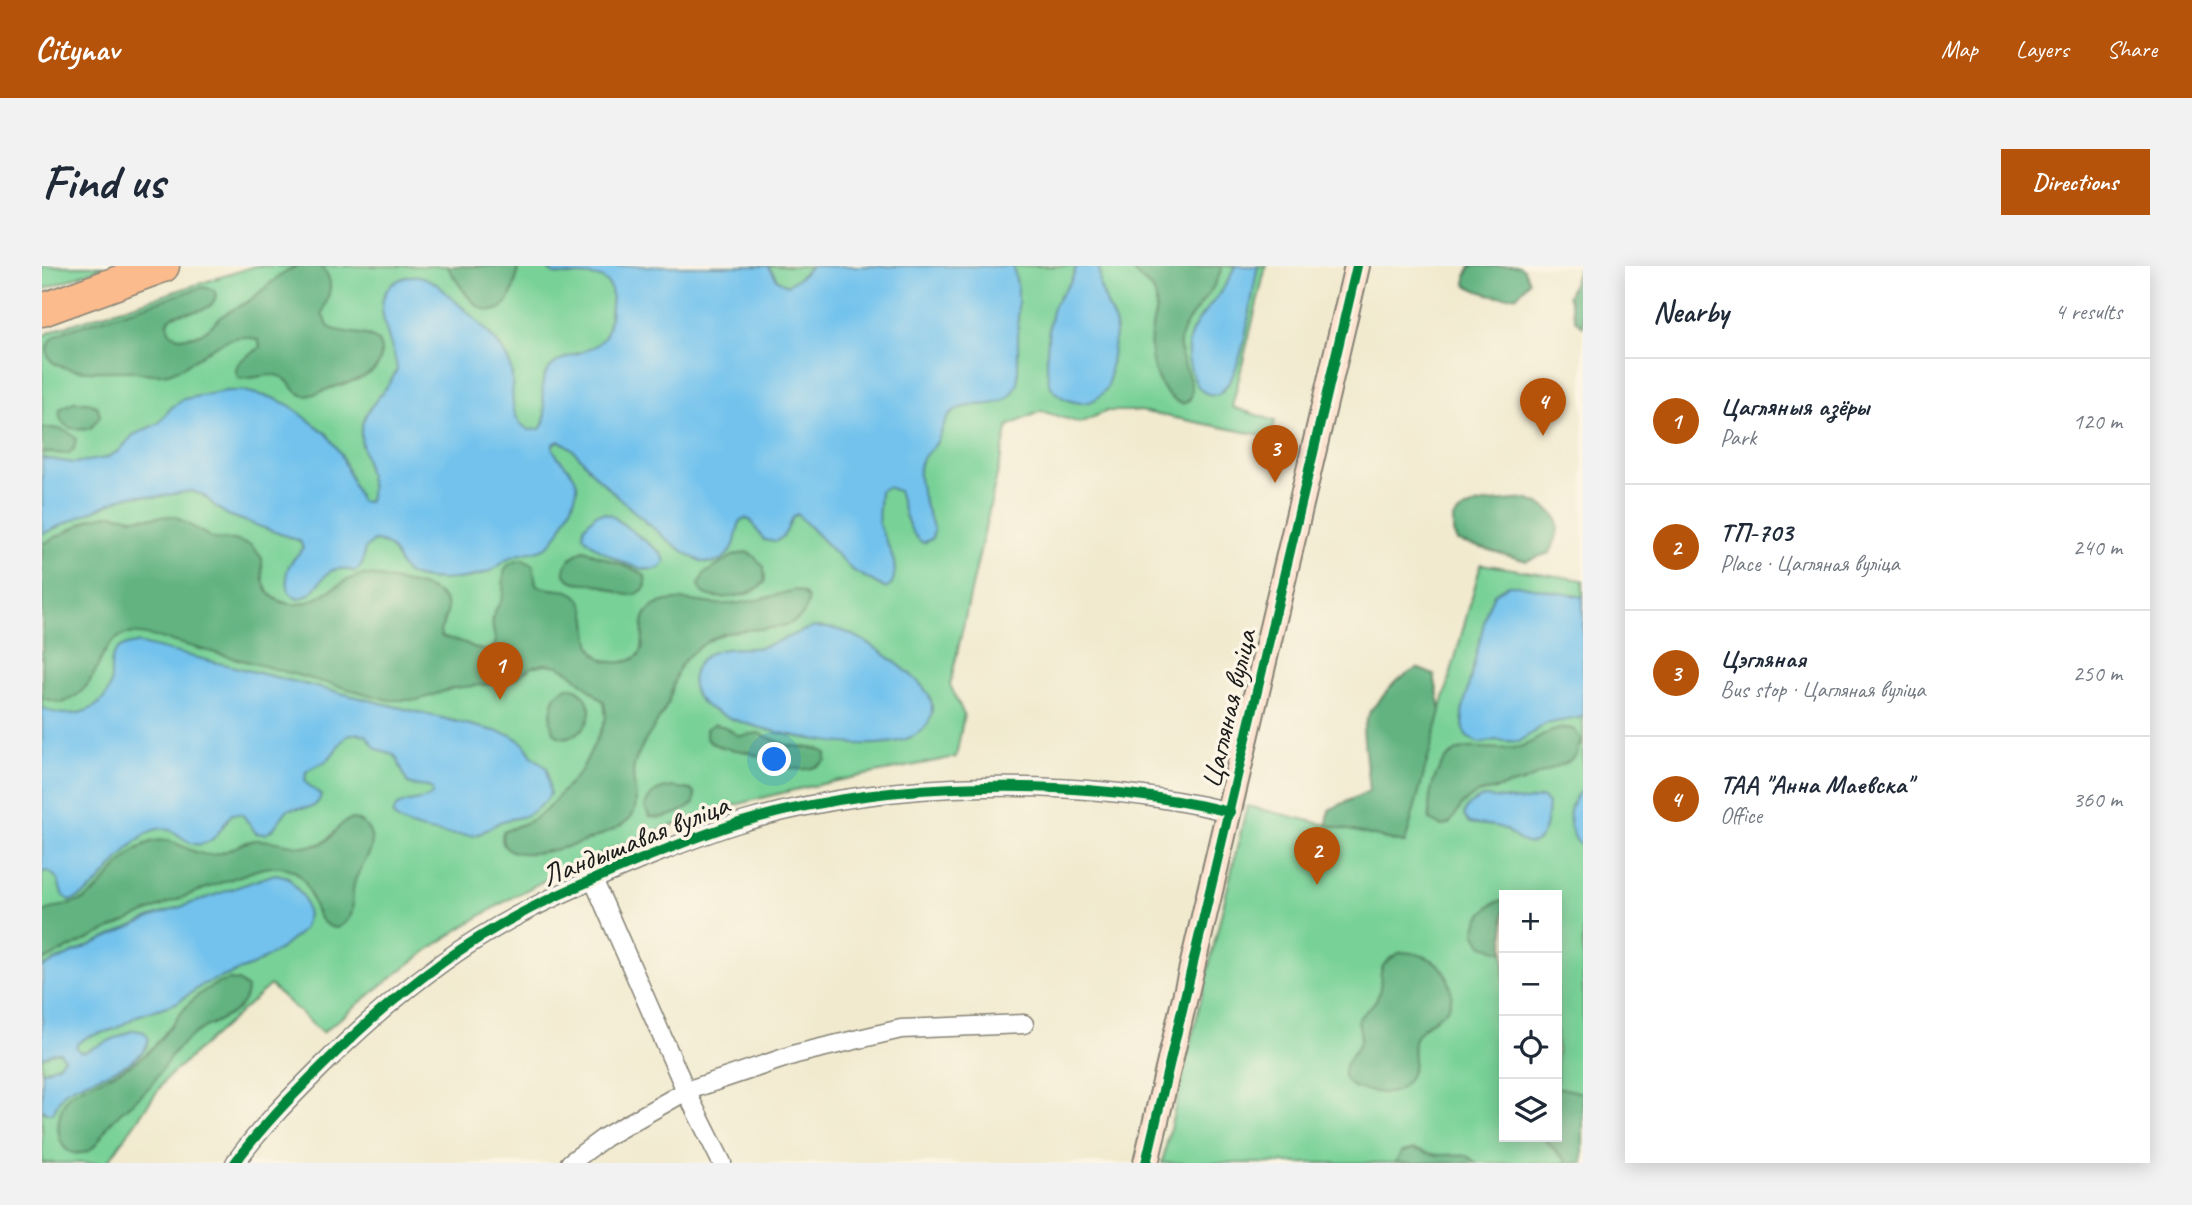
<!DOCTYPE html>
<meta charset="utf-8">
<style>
:root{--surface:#fff;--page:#f2f2f3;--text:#1f2937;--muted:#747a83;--line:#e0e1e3;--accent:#b45309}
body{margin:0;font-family:Caveat,sans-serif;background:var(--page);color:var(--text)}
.controls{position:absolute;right:21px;bottom:21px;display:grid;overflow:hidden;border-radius:0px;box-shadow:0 4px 18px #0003}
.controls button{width:63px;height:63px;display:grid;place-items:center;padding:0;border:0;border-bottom:2px solid var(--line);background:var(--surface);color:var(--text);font:35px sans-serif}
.you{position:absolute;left:733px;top:494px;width:24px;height:24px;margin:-18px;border:5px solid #fff;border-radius:50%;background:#1a73e8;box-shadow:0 0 0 10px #1a73e833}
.badge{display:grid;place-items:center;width:46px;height:46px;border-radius:50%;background:var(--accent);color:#fff;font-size:23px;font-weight:700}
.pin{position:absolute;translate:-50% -58px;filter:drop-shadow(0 2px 4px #0008)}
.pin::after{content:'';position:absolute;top:37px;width:24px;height:21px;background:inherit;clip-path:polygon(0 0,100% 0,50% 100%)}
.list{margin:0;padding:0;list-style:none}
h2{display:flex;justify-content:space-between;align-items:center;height:91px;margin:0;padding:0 28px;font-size:30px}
h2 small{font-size:23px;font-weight:400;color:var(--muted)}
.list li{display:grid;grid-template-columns:46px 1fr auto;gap:21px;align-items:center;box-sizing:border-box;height:126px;padding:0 28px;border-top:2px solid var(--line)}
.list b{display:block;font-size:26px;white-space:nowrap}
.list p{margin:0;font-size:23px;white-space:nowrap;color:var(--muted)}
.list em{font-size:23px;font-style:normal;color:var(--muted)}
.icon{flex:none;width:38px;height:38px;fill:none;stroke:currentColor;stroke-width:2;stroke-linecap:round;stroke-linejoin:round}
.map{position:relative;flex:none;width:1541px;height:897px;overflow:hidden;border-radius:0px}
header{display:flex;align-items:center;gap:42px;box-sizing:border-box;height:98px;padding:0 35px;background:var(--accent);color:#fff}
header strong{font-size:33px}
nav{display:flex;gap:38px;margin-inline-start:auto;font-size:24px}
.intro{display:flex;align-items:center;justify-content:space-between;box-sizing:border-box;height:168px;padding:0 42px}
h1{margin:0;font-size:49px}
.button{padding:18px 32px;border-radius:0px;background:var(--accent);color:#fff;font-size:24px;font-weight:700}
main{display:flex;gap:42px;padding:0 42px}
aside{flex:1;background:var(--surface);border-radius:0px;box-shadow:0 4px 18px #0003}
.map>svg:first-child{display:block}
.green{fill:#78d197;stroke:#4a765a;stroke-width:2;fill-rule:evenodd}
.forest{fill:#62b380;stroke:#3f684e;stroke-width:2}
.water{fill:#72c2ed;stroke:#476f84;stroke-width:2}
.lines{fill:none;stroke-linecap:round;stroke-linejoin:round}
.street-casing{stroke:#868376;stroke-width:21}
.secondary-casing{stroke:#868376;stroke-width:28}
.highway-casing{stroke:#868376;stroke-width:35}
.street{stroke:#fff;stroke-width:18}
.secondary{stroke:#fde4d1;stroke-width:24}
.highway{stroke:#fbbb8d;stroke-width:32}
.cycleway-casing{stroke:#fcf5e5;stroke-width:15}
.cycleway{stroke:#00873e;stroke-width:10}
.labels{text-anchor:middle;stroke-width:7;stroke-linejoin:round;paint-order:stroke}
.street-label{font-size:30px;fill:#1c1c1c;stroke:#fcf5e5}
</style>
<header>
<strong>Citynav</strong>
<nav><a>Map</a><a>Layers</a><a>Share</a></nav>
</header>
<div class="intro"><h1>Find us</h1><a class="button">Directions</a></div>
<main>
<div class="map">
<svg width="1541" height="897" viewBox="0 0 1541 897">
<rect width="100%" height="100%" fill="#fcf5e5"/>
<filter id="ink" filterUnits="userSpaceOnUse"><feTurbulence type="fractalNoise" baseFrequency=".0143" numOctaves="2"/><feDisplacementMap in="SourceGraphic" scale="14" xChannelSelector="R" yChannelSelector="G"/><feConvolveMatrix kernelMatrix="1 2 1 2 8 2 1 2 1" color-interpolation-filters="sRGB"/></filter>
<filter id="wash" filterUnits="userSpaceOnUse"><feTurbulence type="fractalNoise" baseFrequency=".00686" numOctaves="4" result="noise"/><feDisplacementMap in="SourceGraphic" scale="28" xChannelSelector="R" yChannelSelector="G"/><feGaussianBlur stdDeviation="1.57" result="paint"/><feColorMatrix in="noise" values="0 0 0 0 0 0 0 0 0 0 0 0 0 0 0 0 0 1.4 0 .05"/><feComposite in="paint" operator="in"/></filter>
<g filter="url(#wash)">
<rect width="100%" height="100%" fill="#f1eacf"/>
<g class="green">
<polygon points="0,0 63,0 0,24"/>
<path d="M213 0H1224L1190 141 1233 155 1229 171 1098 145H1065L1038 157 999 145 966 160 908 419 922 449 914 491C836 507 757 520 680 543 581 573 484 618 398 676 357 704 319 736 280 767L228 719 124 813 65 897H0V70L18 62Z"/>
<path d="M1439 298 1541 314V897H1120L1205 540 1362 577ZM1462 629H1515V871H1462Z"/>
</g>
<g class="forest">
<path d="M255 0H278C295 15 287 29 280 48L287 61C303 70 322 63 337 76 348 107 314 115 292 121 282 124 274 129 264 130 250 128 250 114 237 110 224 106 210 115 196 112 188 94 208 91 218 81L217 75C181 57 152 106 119 108 108 109 98 106 87 105 71 104 3 112 5 83 6 73 16 69 23 65L155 23 161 21 172 24 174 29C170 56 123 37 126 61 128 75 149 72 158 68 167 64 172 56 179 51 187 44 198 41 207 35 223 23 236 8 255 0Z"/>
<path d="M405 0H476C474 25 461 62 431 36 421 26 413 12 405 0Z"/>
<path d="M1089 0H1180C1173 32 1141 49 1138 76 1135 97 1165 131 1140 138 1132 135 1128 131 1123 125 1108 105 1106 80 1111 56 1113 48 1116 38 1113 29 1109 17 1094 14 1089 0Z"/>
<path d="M1429 0H1477L1482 3 1487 15 1476 29C1457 33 1441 28 1424 19V10Z"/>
<polygon points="1538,0 1541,0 1541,60 1534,55 1526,29"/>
<path d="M32 136H45L56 141 58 150 49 162C34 166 15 162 18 143Z"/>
<path d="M0 162C12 162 26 162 34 173L32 183 25 188 0 186Z"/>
<path d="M1484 233C1517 244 1524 255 1508 287L1484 295 1415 275 1411 267V252C1429 233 1459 236 1484 233Z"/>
<path d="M71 248 90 252 132 250 172 273 192 274 209 279 220 292C220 308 219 325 236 334 269 350 289 316 319 309 330 307 339 312 350 314 367 318 401 320 405 341 407 350 400 358 398 366L400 371C406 373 411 373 417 375 431 378 443 393 454 377 451 365 448 355 454 343 457 338 461 334 461 328 463 310 456 297 481 294L491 299 494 318C506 327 523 320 534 329 555 346 535 382 563 394 571 397 581 397 589 394 615 384 585 352 616 338 637 328 664 340 685 338 709 337 730 330 753 324 758 325 764 327 766 333 767 336 765 340 764 343 752 370 704 359 681 368 668 373 651 384 642 395 631 408 632 424 625 439 615 460 598 477 592 500 588 517 600 536 589 551 576 570 448 613 461 566L490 554 503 545 539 505 561 460 564 451 562 436 528 406 517 400 502 398 490 401 468 416 412 422 376 434H347L118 372C108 370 95 366 85 368 51 377 63 422 20 437L0 432V278L51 252Z"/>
<path d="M542 284 598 306 603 310 604 320C590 340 571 321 554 318 546 316 538 318 531 315 511 307 530 288 542 284Z"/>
<path d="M704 286 711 289 722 301 723 316C711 330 674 338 659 325L657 319 662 308 691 290Z"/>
<polygon points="1375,402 1392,409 1399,445 1363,577 1285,559 1287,544 1327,525 1321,464 1328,445 1353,416"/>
<path d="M525 421C533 421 538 424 543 431 568 465 490 502 513 430Z"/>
<path d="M672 458 683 461 697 470 716 467 745 479 776 483 784 487V494C762 516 729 493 705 486 691 483 674 483 664 472V463Z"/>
<path d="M1526 462 1533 464 1539 474 1534 489 1527 495 1481 516 1434 528 1421 538 1407 558 1399 560 1388 554C1384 527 1395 484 1428 482 1445 481 1460 485 1477 481 1496 476 1503 463 1526 462Z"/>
<path d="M632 521 649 524 653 528 652 537C642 546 621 555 607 550L603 541C607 526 618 522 632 521Z"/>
<path d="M310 553C318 554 323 557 327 565 337 584 318 598 313 615 306 636 320 648 295 662 263 660 278 610 244 602 227 597 208 607 192 612 126 635 63 665 0 695V647C16 637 34 641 49 629 69 613 84 584 109 576 132 568 146 589 169 589 186 588 198 575 214 574 236 573 257 585 278 578 292 574 295 556 310 553Z"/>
<path d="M1462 634V686L1441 680 1433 666C1436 650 1446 637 1462 634Z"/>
<path d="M1359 686C1381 687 1403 695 1408 719 1410 726 1410 734 1407 740 1400 751 1386 755 1378 765 1369 774 1372 784 1372 795 1372 803 1369 809 1365 815 1354 832 1339 827 1322 824 1313 823 1304 818 1302 809 1300 796 1315 786 1318 775 1320 768 1317 761 1316 754 1321 745 1331 741 1335 732 1345 712 1327 702 1359 686Z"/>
<path d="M187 714 196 715 205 722C205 746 177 753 160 763 151 768 143 775 135 783 125 793 119 806 110 818 99 832 83 840 71 854 62 863 56 882 44 886 11 896 10 848 28 828 50 815 75 809 96 794 131 770 141 724 187 714Z"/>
<polygon points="1515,821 1541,827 1541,897 1526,897 1500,871 1515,871"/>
<path d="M1372 883C1380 885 1388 888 1396 889 1412 890 1422 884 1434 897H1353L1360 886Z"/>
</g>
<g class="water">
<path d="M502 0H726L736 14 745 19 758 11 769 0H971L976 23V117C964 148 939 133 916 143 903 149 901 163 896 174 892 183 883 187 879 195 871 211 887 248 892 264L890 273 881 277C865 267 862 242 856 225L845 221 838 225C838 231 835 255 837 259 844 278 860 299 849 319L843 322 810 304 755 248C744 254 750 265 735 275L722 274 708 254 704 252 699 254C693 266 696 278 686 288 680 295 671 298 662 296 636 289 577 232 556 212 544 200 533 181 517 175L511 178V183C517 196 533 205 535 218 537 230 515 273 506 280 495 287 482 286 470 291 462 294 456 302 448 305 429 314 388 317 369 309 351 302 359 277 332 275L323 283C320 292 324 298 314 305 308 305 302 302 296 303 277 305 278 330 255 333L247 326C241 299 247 300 261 282L258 275 186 249 174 241 161 229 149 225 114 231 98 229 82 231 0 268V192L32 197 64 192 77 185 91 169 117 157 129 142 142 133 184 125H202L231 132 247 139 285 168 299 188 318 235 326 236C335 219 317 185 319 165 321 140 347 126 355 103 353 76 320 30 359 13 373 6 384 11 396 19 415 38 456 70 466 94 477 117 460 149 487 164L498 163C511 149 493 126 504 107 517 85 550 91 563 70 568 62 568 49 569 39 576 0 537 12 512 8Z"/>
<path d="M1034 0H1057L1058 21 1074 60 1066 120C1059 130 1052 137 1039 137 1028 136 1012 130 1008 118 1002 104 1006 57 1011 42 1018 25 1029 23 1034 0Z"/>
<path d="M1193 0H1216C1208 33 1204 106 1177 128 1167 130 1159 127 1154 117 1126 59 1176 47 1193 0Z"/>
<path d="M562 247 569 249 619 287 623 295C615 320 551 284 541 269L542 261 554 248Z"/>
<polygon points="1466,319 1475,319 1541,331 1541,451 1503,458 1477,476 1454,474 1437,477 1425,471 1422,465 1420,447 1445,344 1452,328"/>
<path d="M773 361C783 362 794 362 804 366 824 373 885 415 889 435 892 445 888 458 880 464 847 494 739 469 699 456 678 449 646 438 651 410 653 399 661 390 671 386 687 379 706 385 723 380 741 375 755 365 773 361Z"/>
<path d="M95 377 469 469 482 478 490 490 505 502 508 528C504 537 489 548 479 551 472 553 465 553 458 556 449 560 443 567 433 569 417 572 359 563 351 549L354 541C365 533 380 537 390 529V523L386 521 369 519 365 516 355 492 351 488 334 483 324 469C299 461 298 485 284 495 277 500 270 500 264 506L263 516 279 529C274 548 259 539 245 544L231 563 223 568 214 567 200 548H190C182 556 179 567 169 574 142 592 136 549 106 567 78 582 59 627 28 635L20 628 15 612 6 605 0 606V441C21 455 61 448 68 420 71 410 66 398 72 388 77 380 86 378 95 377Z"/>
<path d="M1541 523V582C1524 566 1522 539 1541 523Z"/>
<path d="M1441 531 1483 535 1500 531 1506 538C1505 551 1504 582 1484 577 1475 575 1469 566 1460 562 1449 558 1438 559 1427 557L1422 549C1424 539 1432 535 1441 531Z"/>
<path d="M233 608 246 611 262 632 266 649 261 664 240 682 210 700 162 718 134 737 95 750 73 763 45 771 36 777 34 781 37 785 42 786 85 767 92 764 102 766 107 773C101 802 48 810 26 824 17 830 16 839 11 846L4 847 0 843V806L16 799 22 792 18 786H12L0 792V701L110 651Z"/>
</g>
</g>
<g filter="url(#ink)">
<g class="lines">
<defs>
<g id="street">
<polyline points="551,613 644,825 680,897"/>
<path d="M193 897C218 862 249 831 279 801 338 742 404 687 478 648 517 627 559 610 600 593 633 580 666 566 700 556 849 512 1036 510 1188 546"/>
<polyline points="528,897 563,871 644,825 754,788 859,763 982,758"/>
</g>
<polyline id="secondary" points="1104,897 1315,0"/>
<polyline id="highway" points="0,44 121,0"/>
</defs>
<use href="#street" class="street-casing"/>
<use href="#secondary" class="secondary-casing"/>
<use href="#highway" class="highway-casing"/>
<use href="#street" class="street"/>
<use href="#secondary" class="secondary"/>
<use href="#highway" class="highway"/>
<defs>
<g id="cycleway">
<path d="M193 897C218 862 249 831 279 801 338 742 404 687 478 648 517 627 559 610 600 593 633 580 666 566 700 556 849 512 1036 510 1188 546"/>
<polyline points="1104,897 1315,0"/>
</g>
</defs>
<use href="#cycleway" class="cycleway-casing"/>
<use href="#cycleway" class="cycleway"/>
</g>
</g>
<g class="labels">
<g class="street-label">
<text transform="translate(1186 443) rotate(-77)" y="10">Цагляная вуліца</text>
<text transform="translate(593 574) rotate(-22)" y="10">Ландышавая вуліца</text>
</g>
</g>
</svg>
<div class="controls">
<button>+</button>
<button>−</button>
<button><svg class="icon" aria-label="locate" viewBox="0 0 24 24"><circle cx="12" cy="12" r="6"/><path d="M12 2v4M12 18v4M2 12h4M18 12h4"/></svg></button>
<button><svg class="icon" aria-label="layers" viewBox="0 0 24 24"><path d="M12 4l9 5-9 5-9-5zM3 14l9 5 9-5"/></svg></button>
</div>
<div class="you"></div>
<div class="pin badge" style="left:458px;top:434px">1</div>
<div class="pin badge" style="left:1275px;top:619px">2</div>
<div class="pin badge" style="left:1233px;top:217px">3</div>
<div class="pin badge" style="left:1501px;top:170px">4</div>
</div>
<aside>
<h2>Nearby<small>4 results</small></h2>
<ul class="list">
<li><span class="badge">1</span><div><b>Цагляныя азёры</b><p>Park</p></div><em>120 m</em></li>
<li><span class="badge">2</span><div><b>ТП-703</b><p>Place · Цагляная вуліца</p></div><em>240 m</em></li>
<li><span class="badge">3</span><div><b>Цэгляная</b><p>Bus stop · Цагляная вуліца</p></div><em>250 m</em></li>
<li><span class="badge">4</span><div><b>ТАА &quot;Анна Маевска&quot;</b><p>Office</p></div><em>360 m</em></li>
</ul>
</aside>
</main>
